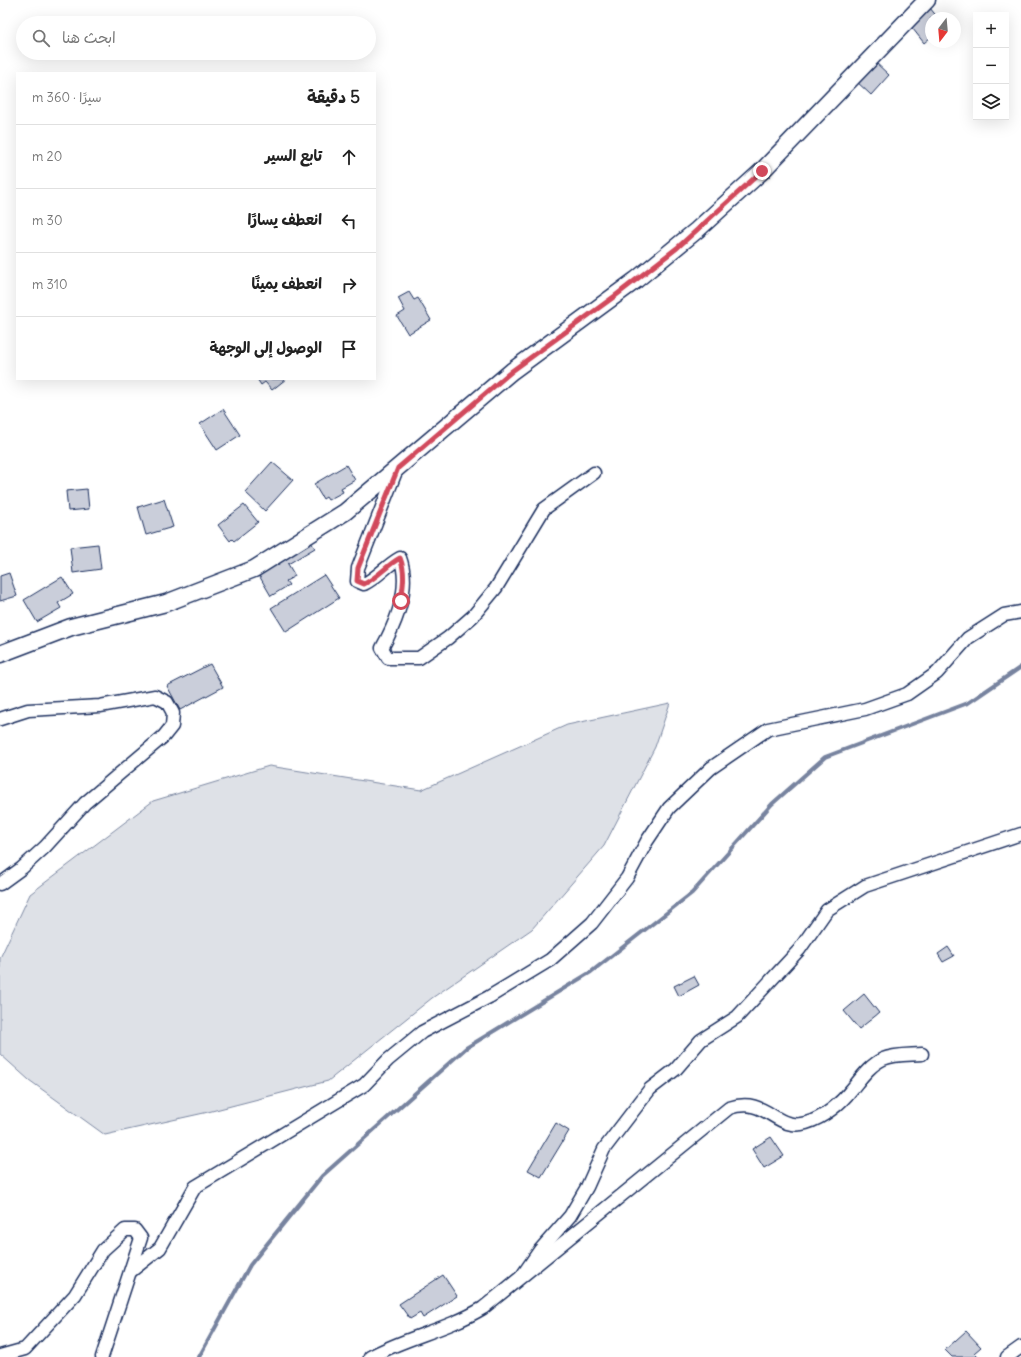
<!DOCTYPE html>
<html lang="ar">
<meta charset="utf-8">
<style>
:root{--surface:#fff;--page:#f2f2f2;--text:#222;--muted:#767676;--line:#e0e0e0}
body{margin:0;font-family:Delius,"Playpen Sans Arabic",sans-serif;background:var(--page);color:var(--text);direction:rtl}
.controls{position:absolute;right:12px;top:12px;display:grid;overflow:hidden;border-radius:0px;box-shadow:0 4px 16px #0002}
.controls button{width:36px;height:36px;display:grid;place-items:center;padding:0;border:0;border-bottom:1px solid var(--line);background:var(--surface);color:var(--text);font:20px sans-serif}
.compass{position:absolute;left:925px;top:12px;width:36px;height:36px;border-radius:50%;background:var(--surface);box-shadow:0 4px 16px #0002;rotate:196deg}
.stop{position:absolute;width:12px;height:12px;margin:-9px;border:3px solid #d1495b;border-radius:50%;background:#fff}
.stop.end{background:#d1495b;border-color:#fff;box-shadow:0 1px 4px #0008}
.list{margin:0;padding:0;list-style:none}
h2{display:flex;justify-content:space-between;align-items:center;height:52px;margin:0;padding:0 16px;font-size:17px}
h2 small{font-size:13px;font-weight:400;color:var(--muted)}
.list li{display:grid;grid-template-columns:26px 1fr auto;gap:12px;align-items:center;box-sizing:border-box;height:64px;padding:0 16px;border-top:1px solid var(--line)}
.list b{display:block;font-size:15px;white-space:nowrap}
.list em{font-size:13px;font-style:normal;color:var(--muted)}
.icon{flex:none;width:22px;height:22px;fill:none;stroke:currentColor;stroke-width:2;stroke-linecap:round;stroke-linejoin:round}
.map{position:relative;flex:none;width:1021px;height:1357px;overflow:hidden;direction:ltr}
.search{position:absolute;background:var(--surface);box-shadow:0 4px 16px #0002;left:16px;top:16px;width:360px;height:44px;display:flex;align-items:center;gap:10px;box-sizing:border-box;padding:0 14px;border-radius:22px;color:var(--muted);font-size:15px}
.panel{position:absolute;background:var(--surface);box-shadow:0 4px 16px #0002;left:16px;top:72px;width:360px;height:308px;border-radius:0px;direction:rtl}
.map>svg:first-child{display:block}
.green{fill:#dee1e7;stroke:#7c88a2}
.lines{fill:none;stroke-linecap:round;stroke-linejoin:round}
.stream{stroke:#77839f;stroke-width:4}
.building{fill:#caceda;stroke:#1b2f5e}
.street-casing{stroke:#1b2f5e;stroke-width:15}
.secondary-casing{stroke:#1b2f5e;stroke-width:19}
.street{stroke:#fff;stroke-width:12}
.secondary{stroke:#fff;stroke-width:16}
.route{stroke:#d1495b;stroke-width:5}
</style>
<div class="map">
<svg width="1021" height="1357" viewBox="0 0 1021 1357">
<rect width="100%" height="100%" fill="#fff"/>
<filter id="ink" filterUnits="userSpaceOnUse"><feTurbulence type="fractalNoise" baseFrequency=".025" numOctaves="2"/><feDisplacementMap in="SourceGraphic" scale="8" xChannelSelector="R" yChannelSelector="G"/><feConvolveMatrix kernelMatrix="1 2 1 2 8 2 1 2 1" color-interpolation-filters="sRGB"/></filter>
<g filter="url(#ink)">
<polygon class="green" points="670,703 655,747 604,846 532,929 432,998 328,1081 204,1113 105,1135 29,1080 0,1054 0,958 30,894 153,801 269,766 421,790 567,725"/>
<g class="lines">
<polyline class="stream" points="199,1357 250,1265 322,1176 466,1048 591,972 692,893 772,804 825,757 968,703 1021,667"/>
</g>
<g class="building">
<polygon points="930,8 938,18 931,18 931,37 924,43 909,24"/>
<polygon points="874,61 889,75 871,95 856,81"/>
<polygon points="409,292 414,300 418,298 431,320 408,334 397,316 405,311 398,298"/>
<polygon points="257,379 286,379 272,390 265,382 261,385"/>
<polygon points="223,409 240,435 217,450 200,424"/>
<polygon points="272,462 293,480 265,511 245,492"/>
<polygon points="346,465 355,480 341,488 343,492 328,500 326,497 323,499 314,484"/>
<polygon points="87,489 89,509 68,511 66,491"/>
<polygon points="164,499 173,527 146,535 138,507"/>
<polygon points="244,505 258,522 234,541 232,539 230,541 218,525"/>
<polygon points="309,539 315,548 288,564 295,576 286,581 289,585 271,596 257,572"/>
<polygon points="98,544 101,569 73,573 70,547"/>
<polygon points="9,573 17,596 0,601 0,576"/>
<polygon points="324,575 339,598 286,632 271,608"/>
<polygon points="62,577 73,594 58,603 61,608 37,622 24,600"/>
<polygon points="210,664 223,687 180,710 167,686"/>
<polygon points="948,947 954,956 943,962 938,954"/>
<polygon points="694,976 699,985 679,996 674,986"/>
<polygon points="864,994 879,1013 859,1029 844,1011"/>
<polygon points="556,1123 569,1131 541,1177 528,1170"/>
<polygon points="771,1137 784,1156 764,1168 752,1149"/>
<polygon points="443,1275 457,1296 423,1318 420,1313 410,1319 399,1304"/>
<polygon points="966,1331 981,1347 974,1353 978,1357 952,1357 945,1350"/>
</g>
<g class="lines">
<defs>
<g id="street">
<path d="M397 469 358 568 357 581 364 584C378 577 387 565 400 558 411 587 396 623 382 648L388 658H419L448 638 473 616 496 588 544 509 594 473"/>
<polyline points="0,719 28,710 100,706 155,696 167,702 173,713 172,726 164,736 85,803 45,847 22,868 0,884"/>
<polyline points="131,1271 160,1248 195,1187 364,1085 388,1060 422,1032 489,997 550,960 592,923 627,878 647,841 669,808 711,768 768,729 865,709 907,694 937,673 968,638 1004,615 1021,612"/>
<polyline points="522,1276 540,1250 570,1216 587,1187 604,1149 650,1089 676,1069 701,1040 737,1017 799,950 827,910 865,886 1021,834"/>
<polyline points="0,1356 25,1349 75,1295 103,1250 125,1230 135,1230 141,1238 102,1357"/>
<path d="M370 1357C406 1337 447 1330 483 1308L729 1108C767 1095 775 1132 806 1123 824 1118 841 1103 852 1089 861 1078 870 1065 883 1059 894 1054 909 1055 922 1054"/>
<polyline points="1007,1357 1021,1347"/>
</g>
<polyline id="secondary" points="0,654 71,627 166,603 254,569 345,512 512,371 636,280 697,230 762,171 927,0"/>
</defs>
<use href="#street" class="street-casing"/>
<use href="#secondary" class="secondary-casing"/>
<use href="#street" class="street"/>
<use href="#secondary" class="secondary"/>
</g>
</g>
<g class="lines" filter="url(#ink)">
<path class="route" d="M401 601C403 587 406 573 400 558 387 565 378 577 364 584L357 581 358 568 398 468 512 371 615 296 677 248 762 171"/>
</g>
</svg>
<div class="controls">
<button>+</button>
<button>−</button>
<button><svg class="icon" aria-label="layers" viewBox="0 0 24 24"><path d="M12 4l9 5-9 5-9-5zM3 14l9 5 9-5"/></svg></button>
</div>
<svg class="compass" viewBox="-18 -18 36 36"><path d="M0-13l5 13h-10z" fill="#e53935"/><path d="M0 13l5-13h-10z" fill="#767676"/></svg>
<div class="stop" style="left:401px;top:601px"></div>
<div class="stop end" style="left:762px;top:171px"></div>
<div class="search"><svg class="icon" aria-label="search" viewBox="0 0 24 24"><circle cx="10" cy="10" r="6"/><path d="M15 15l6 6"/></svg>ابحث هنا</div>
<section class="panel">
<h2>5 دقيقة<small>سيرًا · 360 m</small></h2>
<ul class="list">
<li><svg class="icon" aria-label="ahead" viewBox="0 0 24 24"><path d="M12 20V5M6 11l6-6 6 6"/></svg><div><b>تابع السير</b></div><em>20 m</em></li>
<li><svg class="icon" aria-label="left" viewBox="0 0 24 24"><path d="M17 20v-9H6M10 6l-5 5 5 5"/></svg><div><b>انعطف يسارًا</b></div><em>30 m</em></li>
<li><svg class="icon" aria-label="right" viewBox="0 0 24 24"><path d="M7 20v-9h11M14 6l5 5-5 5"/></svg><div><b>انعطف يمينًا</b></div><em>310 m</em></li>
<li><svg class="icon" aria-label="arrive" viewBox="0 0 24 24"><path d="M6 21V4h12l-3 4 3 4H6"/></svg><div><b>الوصول إلى الوجهة</b></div></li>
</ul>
</section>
</div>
